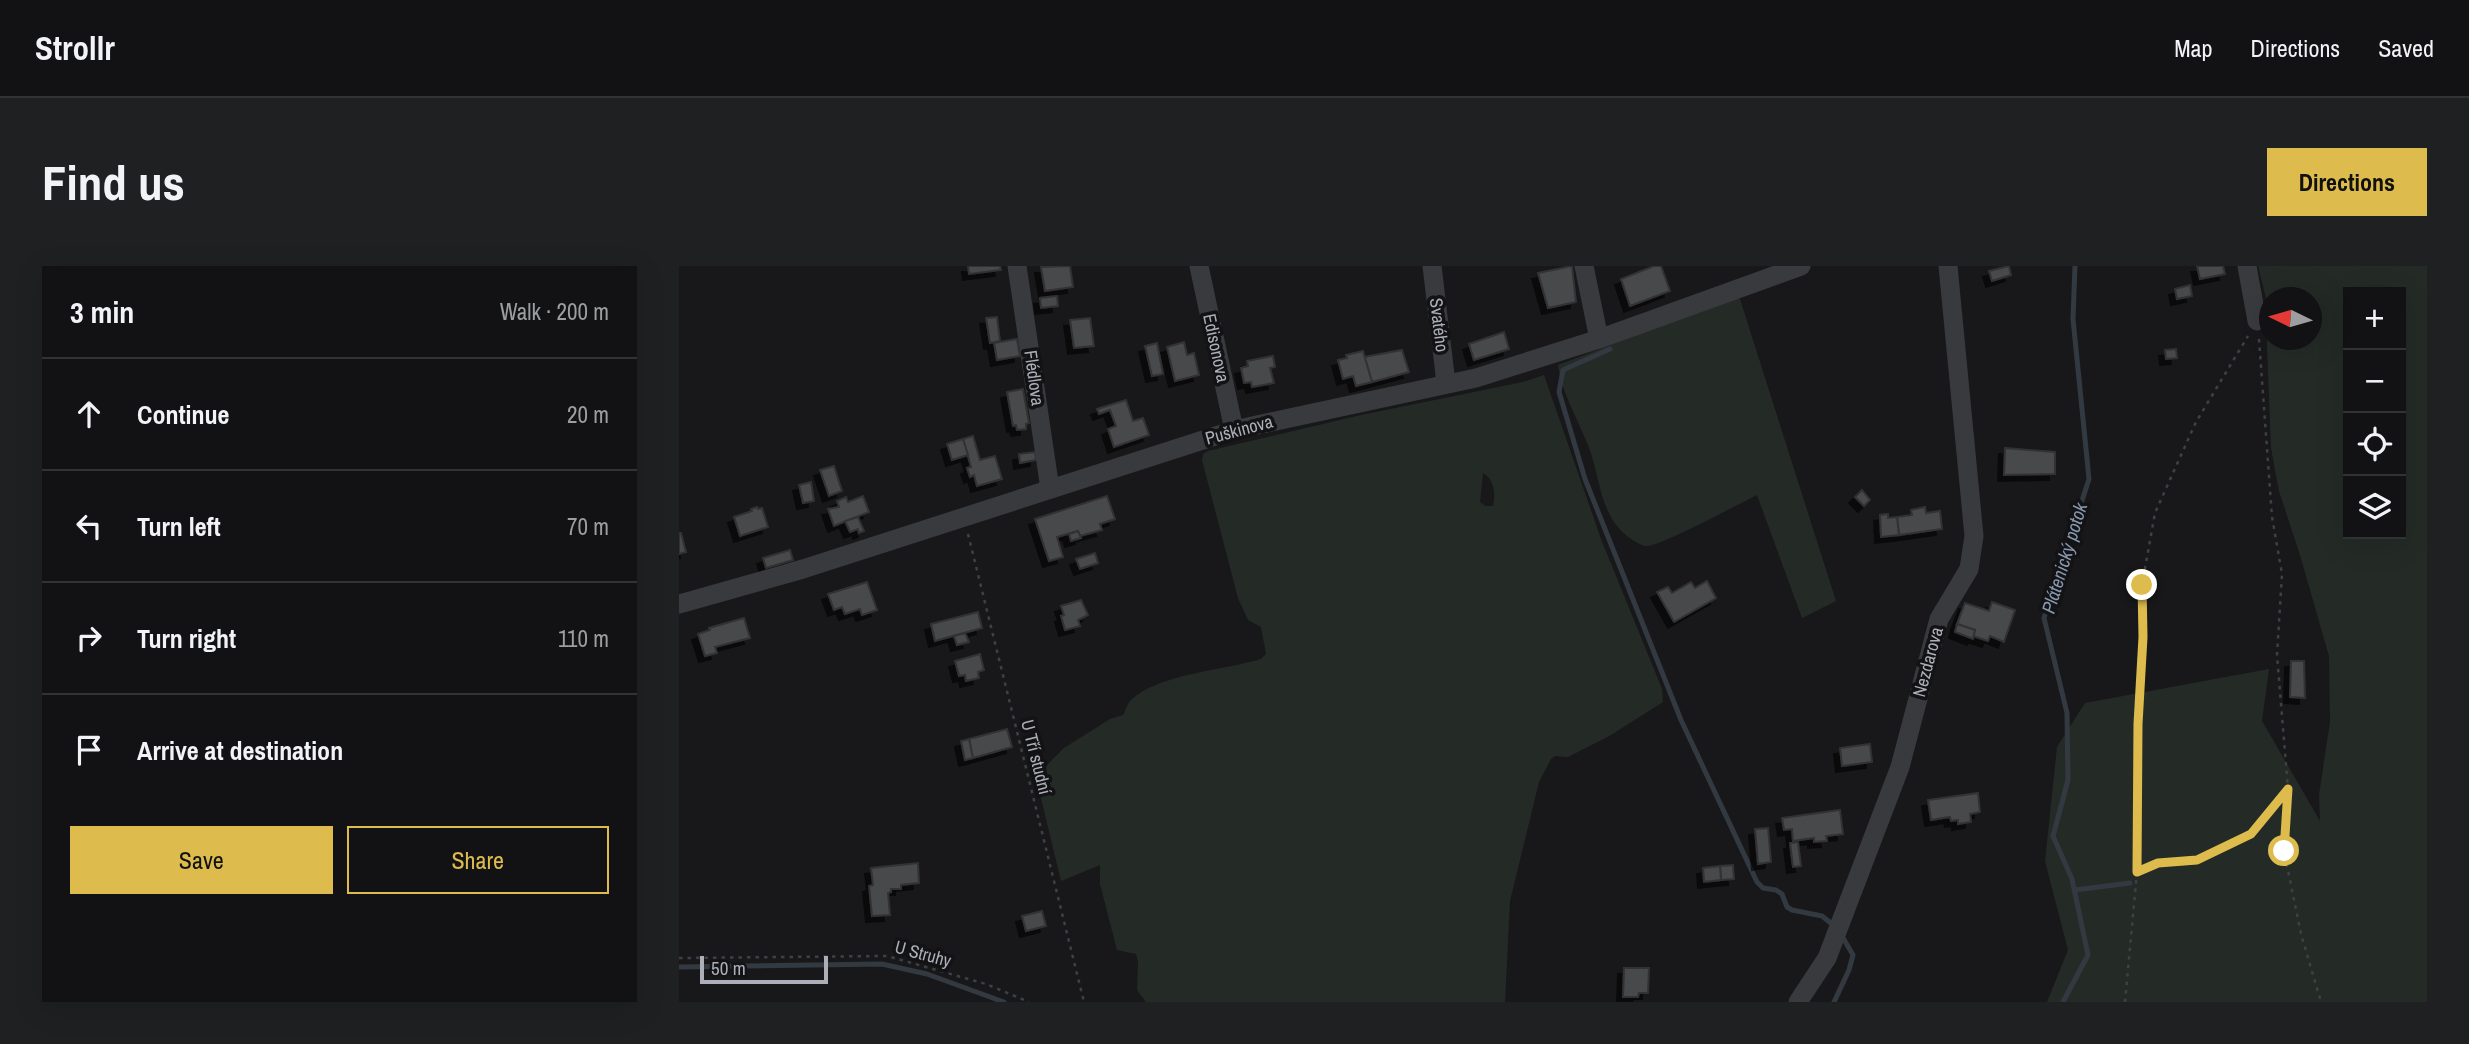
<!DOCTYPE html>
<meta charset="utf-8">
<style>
:root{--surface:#121214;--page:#1f2022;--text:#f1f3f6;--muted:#9c9ea0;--line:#313234;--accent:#ddbc4d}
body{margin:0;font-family:"Archivo Narrow",sans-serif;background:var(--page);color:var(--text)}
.controls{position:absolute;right:21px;top:21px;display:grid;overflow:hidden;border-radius:0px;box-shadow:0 7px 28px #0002}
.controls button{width:63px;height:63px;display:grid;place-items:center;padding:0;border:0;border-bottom:2px solid var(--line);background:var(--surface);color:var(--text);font:35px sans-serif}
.compass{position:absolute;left:1580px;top:21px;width:63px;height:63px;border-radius:50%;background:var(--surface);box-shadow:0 7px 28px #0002;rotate:275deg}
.scale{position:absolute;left:21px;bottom:18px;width:128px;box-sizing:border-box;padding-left:7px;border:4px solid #acaeb8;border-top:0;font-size:19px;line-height:24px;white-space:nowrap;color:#acaeb8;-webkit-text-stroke:5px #131315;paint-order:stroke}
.stop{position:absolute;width:21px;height:21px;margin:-16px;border:5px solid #ddbc4d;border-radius:50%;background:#fff}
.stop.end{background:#ddbc4d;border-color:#fff;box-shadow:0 2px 7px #0008}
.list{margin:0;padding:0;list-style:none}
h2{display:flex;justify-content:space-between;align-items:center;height:91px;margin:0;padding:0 28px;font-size:30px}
h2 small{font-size:23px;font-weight:400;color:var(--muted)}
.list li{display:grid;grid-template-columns:46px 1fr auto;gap:21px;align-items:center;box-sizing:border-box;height:112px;padding:0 28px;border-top:2px solid var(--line)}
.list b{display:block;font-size:26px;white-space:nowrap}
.list em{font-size:23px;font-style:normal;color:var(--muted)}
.actions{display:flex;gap:14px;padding:21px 28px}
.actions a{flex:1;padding:16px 0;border:2px solid var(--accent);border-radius:0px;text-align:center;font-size:24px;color:var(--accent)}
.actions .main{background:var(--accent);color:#111}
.icon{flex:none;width:38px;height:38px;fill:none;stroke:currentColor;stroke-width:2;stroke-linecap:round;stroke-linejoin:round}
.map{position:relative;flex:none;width:1748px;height:736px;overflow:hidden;border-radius:0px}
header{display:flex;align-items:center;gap:42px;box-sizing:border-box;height:98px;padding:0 35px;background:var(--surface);border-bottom:2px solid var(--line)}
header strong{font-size:33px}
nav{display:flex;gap:38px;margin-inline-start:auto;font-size:24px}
.intro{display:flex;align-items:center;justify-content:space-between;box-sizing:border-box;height:168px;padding:0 42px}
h1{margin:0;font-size:49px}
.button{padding:18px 32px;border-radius:0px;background:var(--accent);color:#111;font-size:24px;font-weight:700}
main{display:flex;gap:42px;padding:0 42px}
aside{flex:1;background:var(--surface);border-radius:0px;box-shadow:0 7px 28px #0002}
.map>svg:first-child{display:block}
.green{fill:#242b26;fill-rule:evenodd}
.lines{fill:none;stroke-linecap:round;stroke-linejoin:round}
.stream{stroke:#333941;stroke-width:5}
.building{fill:#47484c;stroke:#333235;stroke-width:2;filter:url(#shadow)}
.path{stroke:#3f4045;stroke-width:2.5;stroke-dasharray:3.5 5;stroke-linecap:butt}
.minor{stroke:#393a3e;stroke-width:19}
.route{stroke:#ddbc4d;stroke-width:9}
.labels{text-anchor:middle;stroke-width:7;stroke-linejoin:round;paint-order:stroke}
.street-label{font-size:18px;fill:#acaeb8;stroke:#131315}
.water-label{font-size:19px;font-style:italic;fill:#8798ae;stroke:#131315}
</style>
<header>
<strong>Strollr</strong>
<nav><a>Map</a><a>Directions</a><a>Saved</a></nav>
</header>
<div class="intro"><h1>Find us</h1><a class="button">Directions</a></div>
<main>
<aside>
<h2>3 min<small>Walk · 200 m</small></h2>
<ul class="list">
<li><svg class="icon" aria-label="ahead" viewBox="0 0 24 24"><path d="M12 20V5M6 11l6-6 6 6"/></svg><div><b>Continue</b></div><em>20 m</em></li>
<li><svg class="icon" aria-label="left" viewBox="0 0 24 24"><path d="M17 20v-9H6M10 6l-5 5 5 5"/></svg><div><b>Turn left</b></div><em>70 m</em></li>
<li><svg class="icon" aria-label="right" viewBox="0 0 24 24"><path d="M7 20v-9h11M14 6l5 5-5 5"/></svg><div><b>Turn right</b></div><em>110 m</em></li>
<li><svg class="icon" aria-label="arrive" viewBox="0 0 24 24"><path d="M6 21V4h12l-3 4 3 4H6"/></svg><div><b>Arrive at destination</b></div></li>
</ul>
<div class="actions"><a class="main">Save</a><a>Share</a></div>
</aside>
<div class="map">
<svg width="1748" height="736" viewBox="0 0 1748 736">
<defs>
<filter id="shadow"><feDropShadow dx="-6" dy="6" stdDeviation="0" flood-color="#0009"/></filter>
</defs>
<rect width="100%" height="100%" fill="#18181a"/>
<g class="green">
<path d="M1579 0H1748V736H1368L1389 684 1366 595 1378 481 1406 437 1590 403 1583 455 1641 555 1640 529 1651 456 1650 390 1621 289 1600 225 1592 182 1588 80 1589 41ZM1722 26V268H1669V26ZM1590 32H1632V74H1590Z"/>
<path d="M1060 30 1157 335 1123 352 1078 229C1059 238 981 281 967 280 960 279 954 274 948 270 919 246 922 211 909 179 898 151 884 130 879 99Z"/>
<path d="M865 109 922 273 983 423 984 436 932 469 889 491 876 490 872 493 860 516 831 635 826 736H467L458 724 459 696 457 688 438 684 421 618V599L382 615 361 528 368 499 385 482 431 453 444 449C447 444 448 438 452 434 479 408 546 404 582 393L587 388 582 361 569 354 559 332 523 194 524 188 529 185 682 149 844 116ZM804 207C815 213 817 228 814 240H806L801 236Z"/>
</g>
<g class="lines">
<g class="stream">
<polyline points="931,83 884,104 880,126 906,213 1002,454 1078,616 1084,622 1097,624 1103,628 1108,641 1113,644 1143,650 1153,658"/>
<polyline points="1396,624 1451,617"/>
<polyline points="0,701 203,698 248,708 325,736"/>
<polyline points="1155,736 1170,704 1174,689 1163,670"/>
<polyline points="1384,736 1409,689 1393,613 1374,570 1389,514 1388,447 1365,352 1410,213 1394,53 1396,0"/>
</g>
</g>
<g class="building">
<polygon points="289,0 321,0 322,4 290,8"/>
<polygon points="391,0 394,21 366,25 362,1"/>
<polygon points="893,0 897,36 869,42 859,7"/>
<polygon points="975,0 982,0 991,25 951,40 942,13"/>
<polygon points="1330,0 1332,9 1313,15 1310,5"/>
<polygon points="1518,0 1544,0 1546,8 1521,13"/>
<polygon points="1511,19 1513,30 1498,33 1496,23"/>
<polygon points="378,30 379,40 362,42 361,32"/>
<polygon points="318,51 321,75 311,77 307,52"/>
<polygon points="411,52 415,80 395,82 391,54"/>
<polygon points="825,66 830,83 795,94 790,78"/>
<polygon points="338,73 341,90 318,94 315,77"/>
<polygon points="505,76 508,89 515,87 520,109 496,115 488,81"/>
<polygon points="478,77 484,108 473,110 466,80"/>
<polygon points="1497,83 1498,92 1487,93 1486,84"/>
<polygon points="723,84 730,106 693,116 685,91"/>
<polygon points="684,85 693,116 677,120 674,110 664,113 659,94 668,92 667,89"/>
<polygon points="594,90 596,101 591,102 595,117 573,121 572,116 565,117 562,102 569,100 568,95"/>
<polygon points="344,123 350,157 347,158 347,163 338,164 337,159 334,160 328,126"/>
<polygon points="447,134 454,155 464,152 470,169 435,181 429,163 437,160 431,144 420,148 418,143"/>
<polygon points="294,170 301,194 316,190 323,213 298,220 295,209 291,211 288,202 292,201 284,173"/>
<polygon points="284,173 289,189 273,194 268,178"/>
<polygon points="1326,182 1376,186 1376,208 1325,209"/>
<polygon points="356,186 357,194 341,197 340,188"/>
<polygon points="155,200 163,225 150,230 141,204"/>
<polygon points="132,216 135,235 124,237 120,219"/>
<polygon points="1183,224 1191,234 1185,240 1176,231"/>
<polygon points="184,230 190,246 155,260 149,243 160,241 158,235 167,231 169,236"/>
<polygon points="428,230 436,253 421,258 423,264 401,270 399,265 378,271 384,291 370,295 356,253"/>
<polygon points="78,241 79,243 83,242 89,261 61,270 55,251 73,245 72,243"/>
<polygon points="1246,241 1247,247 1261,245 1263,263 1220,269 1218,251 1233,249 1232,244"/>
<polygon points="1209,248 1209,252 1218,251 1220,269 1202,271 1201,249"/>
<polygon points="179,251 185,265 180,267 179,263 171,266 166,255"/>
<polygon points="399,265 402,272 392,275 390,268"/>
<polygon points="0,267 2,267 7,286 0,288"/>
<polygon points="111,284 114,294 87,302 84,292"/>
<polygon points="416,287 419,297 401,303 397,293"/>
<polygon points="1028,315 1037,332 995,356 978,326 989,321 993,327 1012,316 1016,322"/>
<polygon points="188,316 198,344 183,349 181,343 166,348 163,341 155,344 149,328"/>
<polygon points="402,334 409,349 399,354 401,360 386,364 382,350 385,349 382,340"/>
<polygon points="1313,336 1336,344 1325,376 1311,370 1309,375 1294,370 1296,364 1278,358 1286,337 1310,345"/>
<polygon points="299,346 303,362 256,375 252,358"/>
<polygon points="65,352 71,372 36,381 38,387 26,390 19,368 31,364 30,362"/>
<polygon points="1278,358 1296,364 1294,373 1276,366"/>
<polygon points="286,367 290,376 278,379 275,370"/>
<polygon points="301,388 305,404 299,406 300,412 287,415 286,409 280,410 276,395"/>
<polygon points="1612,395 1625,395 1626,432 1611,431"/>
<polygon points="328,463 333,481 294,492 290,473"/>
<polygon points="290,473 294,492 286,494 282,475"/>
<polygon points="1191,478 1193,496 1163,500 1161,482"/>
<polygon points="1299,527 1301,546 1291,548 1292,556 1279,558 1279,554 1272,555 1271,551 1252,554 1249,534"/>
<polygon points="1161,544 1164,568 1147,570 1148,575 1135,576 1135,572 1114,575 1113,563 1105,564 1103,552"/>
<polygon points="1089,562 1092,596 1079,598 1076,563"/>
<polygon points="1119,576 1122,600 1114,601 1111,577"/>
<polygon points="239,597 240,617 222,619 222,623 212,623 212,626 209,627 211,649 193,650 190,620 194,619 192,602"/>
<polygon points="1054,599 1055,613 1042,614 1041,600"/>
<polygon points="1041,600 1042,614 1025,616 1024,602"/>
<polygon points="363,645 367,660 347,665 343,650"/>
<polygon points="945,702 970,702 969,727 960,727 959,731 944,731"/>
</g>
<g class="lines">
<g class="path">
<polyline points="1580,73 1593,251 1603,308 1598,389 1609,523 1605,585 1622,668 1642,736"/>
<polyline points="289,268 405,736"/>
<polyline points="1460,605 1479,597 1518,595 1572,568 1609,523"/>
<polyline points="0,692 208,690 307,718 350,736"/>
<polyline points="1446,736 1458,606 1459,458 1464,371 1463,319 1476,247 1517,156 1569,70"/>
</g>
<g class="minor">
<polyline points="338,0 371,223"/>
<polyline points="520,0 555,164"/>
<polyline points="753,0 767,117"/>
<polyline points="905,0 920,73"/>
<polyline points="1568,0 1578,55"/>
<polyline points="0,338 124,303 555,164 797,112 920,73 1122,0"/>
<polyline points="1119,736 1148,692 1221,501 1260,353 1290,303 1295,270 1269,0"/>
</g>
</g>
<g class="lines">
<polyline class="route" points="1463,319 1464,371 1459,458 1458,606 1479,597 1518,594 1572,568 1609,523 1605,585"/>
</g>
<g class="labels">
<g class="street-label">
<text transform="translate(760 59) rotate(83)" y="6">Svatého</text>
<text transform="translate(537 82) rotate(78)" y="6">Edisonova</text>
<text transform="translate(355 112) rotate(82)" y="6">Flédlova</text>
<text transform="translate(560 164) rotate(-15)" y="6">Puškinova</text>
<text transform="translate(1249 396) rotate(-75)" y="6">Nezdarova</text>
<text transform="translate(357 491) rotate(76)" y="6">U Tří studní</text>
<text transform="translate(244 688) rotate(15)" y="6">U Struhy</text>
</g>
<g class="water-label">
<text transform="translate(1385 292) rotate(-73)" y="7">Plátenický potok</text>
</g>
</g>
</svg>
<div class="controls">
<button>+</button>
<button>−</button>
<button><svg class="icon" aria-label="locate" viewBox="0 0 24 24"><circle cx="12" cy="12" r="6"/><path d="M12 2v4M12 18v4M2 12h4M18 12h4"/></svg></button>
<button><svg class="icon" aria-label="layers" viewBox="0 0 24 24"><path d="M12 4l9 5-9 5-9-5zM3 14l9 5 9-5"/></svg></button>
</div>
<svg class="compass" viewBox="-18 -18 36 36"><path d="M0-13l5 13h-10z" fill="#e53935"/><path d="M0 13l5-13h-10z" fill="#9c9ea0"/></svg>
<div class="scale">50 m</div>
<div class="stop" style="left:1605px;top:585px"></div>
<div class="stop end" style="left:1463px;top:319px"></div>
</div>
</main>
